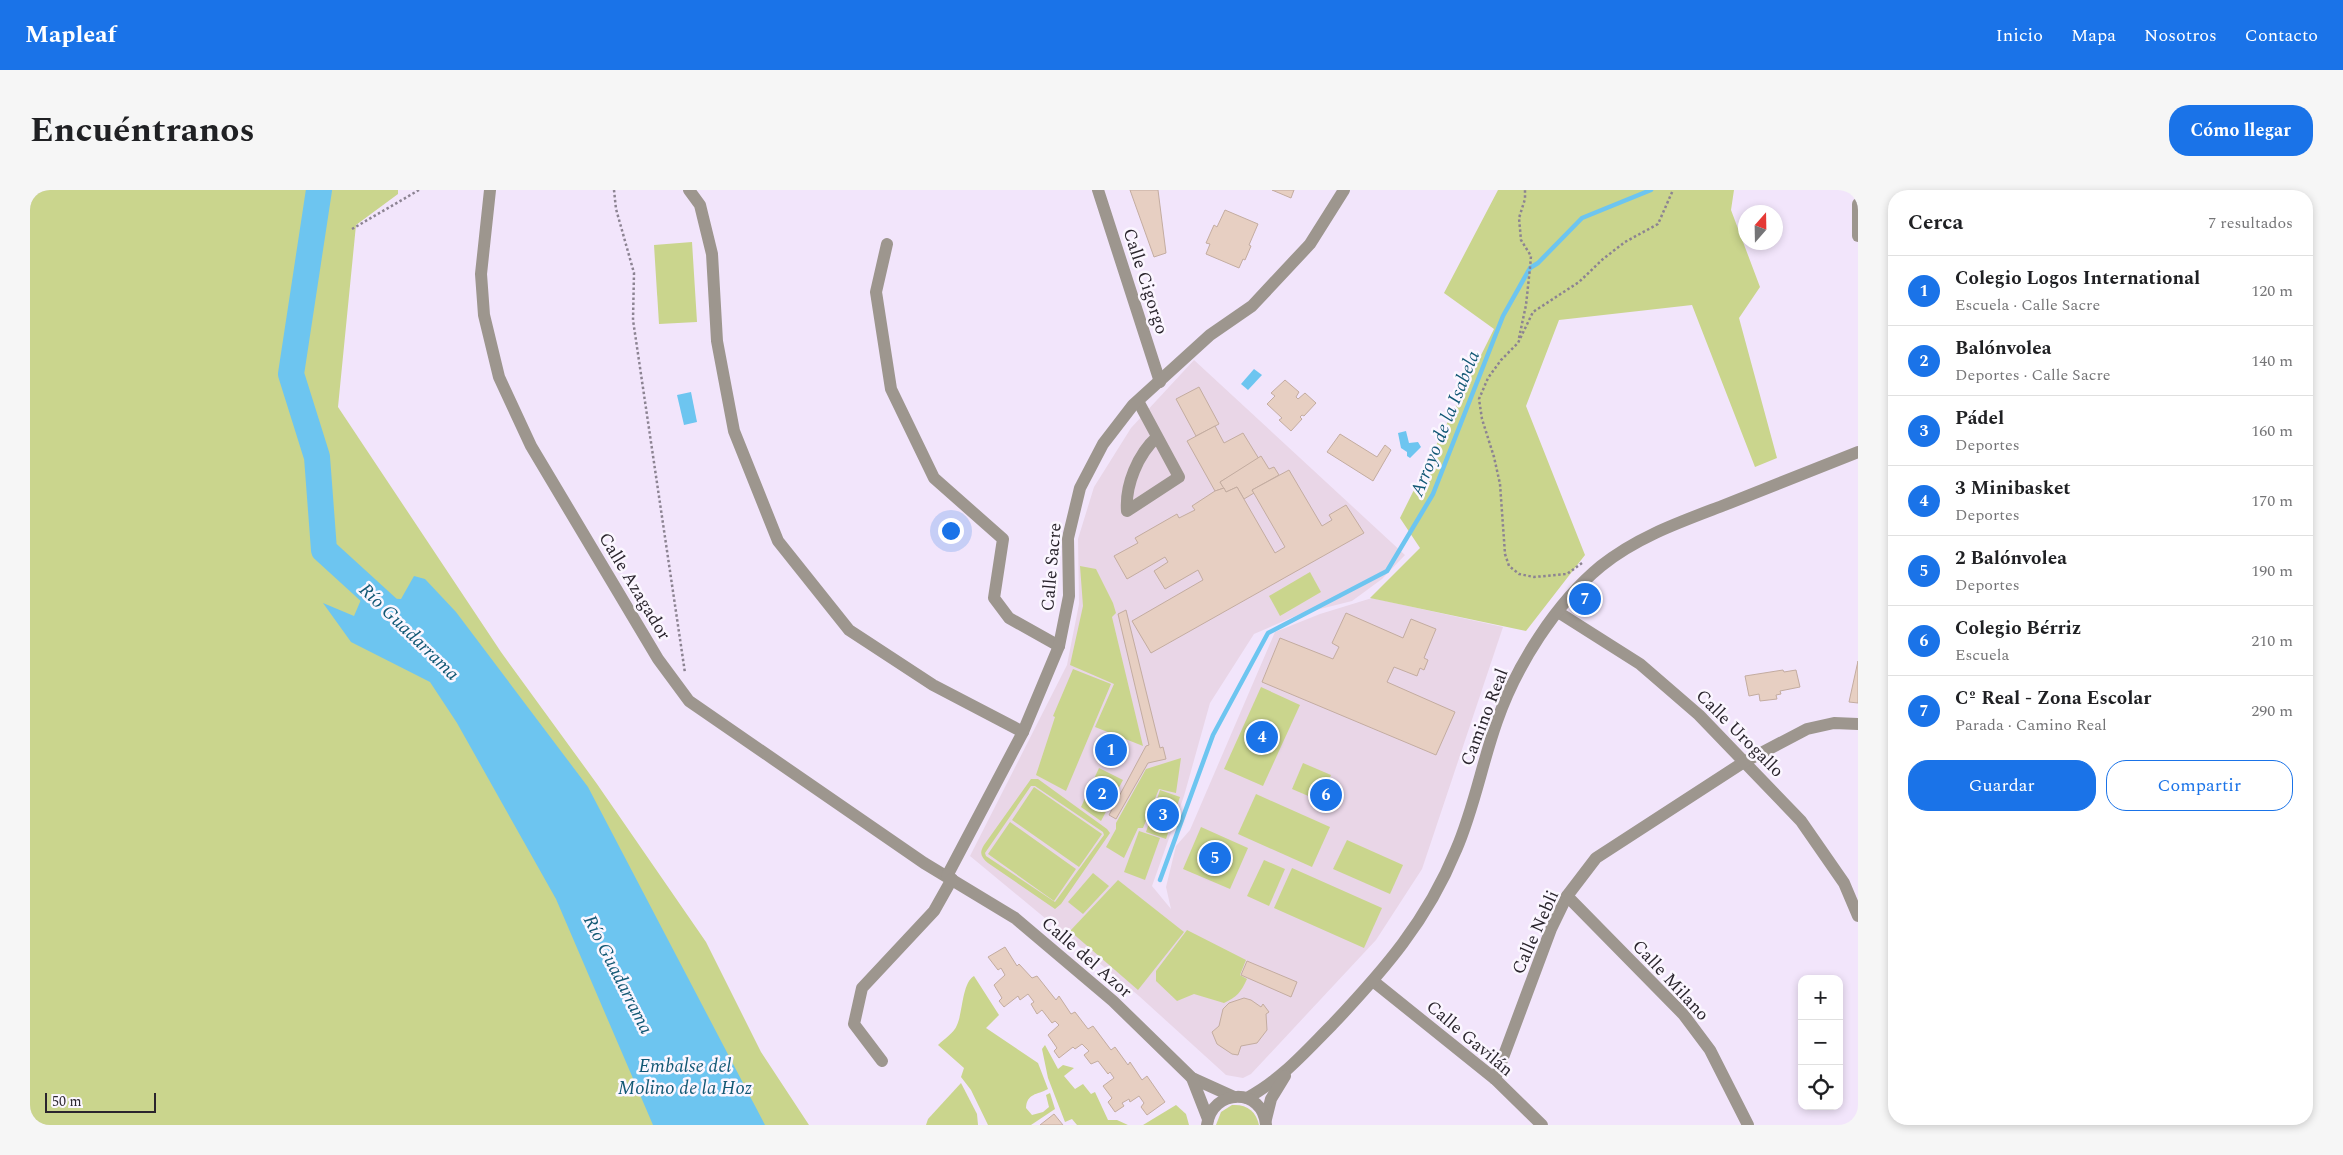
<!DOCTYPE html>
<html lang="es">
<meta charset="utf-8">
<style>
:root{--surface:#fff;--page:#f6f6f6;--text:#202124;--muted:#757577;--line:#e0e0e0;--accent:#1a73e8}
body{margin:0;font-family:Spectral,serif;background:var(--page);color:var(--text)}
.controls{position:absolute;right:15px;bottom:15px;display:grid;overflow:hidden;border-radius:10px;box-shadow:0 2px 8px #0003}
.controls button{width:45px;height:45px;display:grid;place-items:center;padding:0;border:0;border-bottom:1px solid var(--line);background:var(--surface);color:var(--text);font:25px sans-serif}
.compass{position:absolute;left:1708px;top:15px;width:45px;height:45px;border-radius:50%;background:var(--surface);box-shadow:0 2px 8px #0003;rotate:20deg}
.scale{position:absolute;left:15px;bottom:12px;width:111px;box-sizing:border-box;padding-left:5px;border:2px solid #2a252d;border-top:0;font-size:14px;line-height:18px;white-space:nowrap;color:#2a252d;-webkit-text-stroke:4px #fbf6ff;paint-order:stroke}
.you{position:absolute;left:920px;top:340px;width:18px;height:18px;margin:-12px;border:4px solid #fff;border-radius:50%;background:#1a73e8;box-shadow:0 0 0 8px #1a73e833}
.badge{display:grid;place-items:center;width:32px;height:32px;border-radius:50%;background:var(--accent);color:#fff;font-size:16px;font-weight:700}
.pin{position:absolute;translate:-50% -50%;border:2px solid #fff;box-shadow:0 1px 5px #0006}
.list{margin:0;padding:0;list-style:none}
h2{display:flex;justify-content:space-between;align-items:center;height:65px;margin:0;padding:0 20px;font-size:21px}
h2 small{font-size:16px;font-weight:400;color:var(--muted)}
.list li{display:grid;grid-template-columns:32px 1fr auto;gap:15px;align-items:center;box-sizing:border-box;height:70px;padding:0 20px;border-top:1px solid var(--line)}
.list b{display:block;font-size:19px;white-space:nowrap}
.list p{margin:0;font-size:16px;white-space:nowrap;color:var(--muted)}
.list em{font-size:16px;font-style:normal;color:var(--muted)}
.actions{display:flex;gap:10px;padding:15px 20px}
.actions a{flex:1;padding:11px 0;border:1px solid var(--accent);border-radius:20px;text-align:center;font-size:18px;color:var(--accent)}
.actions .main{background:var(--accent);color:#fff}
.icon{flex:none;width:28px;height:28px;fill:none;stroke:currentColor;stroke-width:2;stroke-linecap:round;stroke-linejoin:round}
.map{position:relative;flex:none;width:1828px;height:935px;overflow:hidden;border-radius:20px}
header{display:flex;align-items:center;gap:30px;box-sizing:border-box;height:70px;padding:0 25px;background:var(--accent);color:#fff}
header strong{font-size:24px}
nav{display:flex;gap:28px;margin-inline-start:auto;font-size:18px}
.intro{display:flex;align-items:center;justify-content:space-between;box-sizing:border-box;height:120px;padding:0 30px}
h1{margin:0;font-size:35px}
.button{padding:12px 22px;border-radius:20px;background:var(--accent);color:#fff;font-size:18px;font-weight:700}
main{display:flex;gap:30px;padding:0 30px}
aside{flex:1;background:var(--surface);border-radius:20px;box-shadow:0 2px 8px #0003}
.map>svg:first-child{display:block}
.education{fill:#e9d6e7}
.green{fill:#cad58d;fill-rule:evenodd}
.water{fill:#6dc5f0}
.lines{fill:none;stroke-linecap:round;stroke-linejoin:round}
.stream{stroke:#6dc5f0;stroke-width:4.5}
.river{stroke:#6dc5f0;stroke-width:26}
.building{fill:#e7cfc2;stroke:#c3aca0}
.path{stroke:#8c8392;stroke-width:2.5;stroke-dasharray:2.5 2.5;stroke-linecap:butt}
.minor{stroke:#9d968e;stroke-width:12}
.labels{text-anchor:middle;stroke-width:5;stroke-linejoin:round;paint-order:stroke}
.street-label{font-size:18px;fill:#2a252d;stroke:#fbf6ff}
.water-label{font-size:19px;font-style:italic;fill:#125875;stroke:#fbf6ff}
</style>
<header>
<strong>Mapleaf</strong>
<nav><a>Inicio</a><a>Mapa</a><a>Nosotros</a><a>Contacto</a></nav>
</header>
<div class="intro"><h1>Encuéntranos</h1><a class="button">Cómo llegar</a></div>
<main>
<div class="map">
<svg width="1828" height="935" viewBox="0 0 1828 935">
<rect width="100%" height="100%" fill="#f2e5fb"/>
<polygon class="education" points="1164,170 1375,365 1352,389 1322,411 1270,424 1224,444 1180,513 1154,606 1122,696 1141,719 1136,697 1146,656 1160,640 1245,442 1290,424 1342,408 1473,437 1392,679 1346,750 1221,884 1213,888 1196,885 1109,806 940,666 1037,475 1049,414 1048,349 1064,297 1101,238"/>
<g class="green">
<polygon points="0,0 368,0 368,4 326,35 308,217 471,462 567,594 676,752 731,862 779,935 0,935"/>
<polygon points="1468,0 1704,0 1701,20 1730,97 1709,128 1747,268 1725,277 1662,115 1529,130 1496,216 1555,365 1496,441 1340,408 1390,358 1370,328 1464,139 1414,103"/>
<polygon points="662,52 667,132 629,134 624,55"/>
<polygon points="1050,376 1066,379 1083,413 1086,423 1082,427 1113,556 1065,537 1084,494 1040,475 1053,416"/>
<polygon points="1280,382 1291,402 1250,426 1239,406"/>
<polygon points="1043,479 1081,494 1036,601 1006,585 1025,527 1023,526"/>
<polygon points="1231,497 1270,515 1233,596 1194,579"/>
<polygon points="1151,568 1146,603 1129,599 1113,638 1108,638 1094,668 1076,657 1086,639 1086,633 1116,579"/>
<polygon points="1273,573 1301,585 1290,611 1262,599"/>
<polygon points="1069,578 1093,590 1071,631 1051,617"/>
<path d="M1001 589H1008L1077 639 1080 643 1031 714 1025 719 958 673C951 667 949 663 954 655ZM1001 596H1005L1073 642 1074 645 1025 712 956 666 955 663Z"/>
<polygon points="1004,597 1072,644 1049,677 982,630"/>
<polygon points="1130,600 1150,607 1136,649 1116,642"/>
<polygon points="1226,604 1300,637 1282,677 1208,644"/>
<polygon points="980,632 1046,679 1024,711 958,664"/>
<polygon points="1171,637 1218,658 1200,699 1153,679"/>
<polygon points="1109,641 1130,648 1115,690 1094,682"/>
<polygon points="1317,650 1373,675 1360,704 1303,679"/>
<polygon points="1234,670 1255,679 1239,716 1217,706"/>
<polygon points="1262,678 1352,718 1334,758 1244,718"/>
<polygon points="1063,683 1079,696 1053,724 1038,712"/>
<polygon points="1088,690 1154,742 1108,800 1040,741"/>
<path d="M1157 740 1216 770 1210 785 1217 789C1211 802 1207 807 1194 813L1164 804 1147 811 1126 791V781Z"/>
<path d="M944 786 969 825 956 838 1008 873 1018 899C1007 905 997 903 996 918L1002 925 1013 922 1019 917 1016 905 1020 903 1025 919 1001 935H958L941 900 931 887 934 878 908 855C914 849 924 843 927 835 933 822 932 793 944 786Z"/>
<polygon points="1015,855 1028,879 1033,875 1044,878 1034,886 1045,899 1053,894 1061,904 1065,902 1078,930 1087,930 1098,935 1047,935 1042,929 1035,932 1018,888 1012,859"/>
<polygon points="931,893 947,924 948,935 896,935 898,929"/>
<polygon points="1146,915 1156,924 1159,935 1113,935"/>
<path d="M1202 915C1217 914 1226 921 1229 935H1186L1191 922Z"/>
</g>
<g class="water">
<polygon points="1224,179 1232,185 1218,200 1211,194"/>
<polygon points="661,202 667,232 654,235 647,205"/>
<polygon points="1376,241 1379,253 1388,252 1391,257 1380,268 1377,266 1377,262 1371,258 1368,243"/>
<polygon points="384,386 395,389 426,422 558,597 735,935 623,935 526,709 427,533 400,492 321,452 293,413 324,426 333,405 344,408 371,409"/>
</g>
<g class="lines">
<polyline class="stream" points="1130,690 1183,545 1238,443 1357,381 1403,304 1473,126 1500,78 1508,73 1552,28 1621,0"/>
<polyline class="river" points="289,0 261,184 287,267 294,360 374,433"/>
</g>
<g class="building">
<polygon points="1100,0 1128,0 1136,63 1124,67"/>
<polygon points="1242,0 1264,0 1261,8"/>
<polygon points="1195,20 1228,34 1219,55 1221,56 1215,70 1213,69 1209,78 1176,64 1180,54 1176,53 1184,35 1187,37"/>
<polygon points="1255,190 1269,202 1266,207 1268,209 1275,203 1286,213 1274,226 1272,225 1270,227 1272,229 1261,241 1249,230 1252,228 1237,214 1245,206 1241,203"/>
<polygon points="1169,197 1189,234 1166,246 1146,209"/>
<polygon points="1185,236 1194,253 1213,243 1229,269 1190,292 1194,298 1185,301 1157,251"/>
<polygon points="1310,244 1347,267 1355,255 1361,260 1343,291 1297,262"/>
<polygon points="1231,266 1239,279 1244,277 1249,285 1222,300 1224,303 1214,309 1207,297 1196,302 1190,292"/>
<polygon points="1259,280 1292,336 1302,330 1299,325 1316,315 1334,343 1121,463 1102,431 1173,390 1168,380 1135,399 1124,381 1138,372 1135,367 1097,389 1084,366 1108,353 1105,348 1147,324 1149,328 1165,320 1162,316 1185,301 1194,298 1196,302 1207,297 1245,363 1255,357 1222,300"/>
<polygon points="1096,420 1130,558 1133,557 1136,569 1118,573 1086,629 1079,625 1116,556 1119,555 1088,424"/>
<polygon points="1316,423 1373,448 1381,429 1406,439 1394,468 1398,470 1394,480 1390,478 1387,486 1364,477 1357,492 1425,522 1406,565 1232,492 1250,448 1303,469 1309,457 1302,453"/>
<polygon points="1828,471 1828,513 1819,512"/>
<polygon points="1753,480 1754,482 1766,480 1770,497 1750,501 1751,504 1746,505 1747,509 1730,511 1729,504 1719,506 1715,486"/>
<polygon points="975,757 987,776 989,774 1002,788 1007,786 1026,810 1029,806 1041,824 1045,822 1058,839 1063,836 1081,860 1085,857 1098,875 1100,872 1112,890 1117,886 1135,912 1117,925 1111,917 1114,913 1109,906 1100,912 1099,909 1092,913 1094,916 1085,922 1078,912 1082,908 1073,896 1084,888 1080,882 1078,884 1068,871 1061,874 1054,865 1059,861 1052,854 1045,859 1043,857 1029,868 1024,861 1027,858 1018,845 1029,835 1025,831 1022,833 1012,820 1007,824 1001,814 1004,812 998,804 990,810 988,806 974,817 969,811 972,808 964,795 975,785 971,778 968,780 958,767"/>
<polygon points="1217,771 1267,792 1261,807 1211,785"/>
<polygon points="1214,808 1221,810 1231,817 1233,814 1239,822 1236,824 1237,840 1227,853 1211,856 1208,865 1202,864 1187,854 1182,842 1189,836 1193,819 1199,813"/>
<polygon points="1024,924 1033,935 1010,935"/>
</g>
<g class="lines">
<g class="path">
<polyline points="584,0 586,19 604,83 603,130 655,483"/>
<polyline points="322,39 389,0"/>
<polyline points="1489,148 1496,115 1500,78 1501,66 1491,50 1489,28 1495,9 1495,0"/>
<polyline points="1552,373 1537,384 1504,387 1489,384 1479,376 1475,364 1470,294 1464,267 1452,229 1449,209 1458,188 1471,170 1488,153 1503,122 1549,92 1573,69 1595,52 1628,34 1643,0"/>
</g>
<g class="minor">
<polyline points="460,0 451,84 454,125 469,187 501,256 628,469 659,511 894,673 985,728 1083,811 1162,888 1204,907"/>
<polyline points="659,0 670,15 682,64 687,151 704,241 748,351 819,440 903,495 993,542"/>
<polyline points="1068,0 1130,192"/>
<polyline points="1828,14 1828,46"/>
<polyline points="857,54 846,102 861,199 904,288 973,349 964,408 979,428 1029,456"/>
<path d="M1108 211 1149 287 1097 321C1095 295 1108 264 1127 247"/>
<polyline points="1528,422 1610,474 1669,525 1771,631 1814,693 1828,726"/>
<polyline points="917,686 993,542 1029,456 1039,406 1038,348 1050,298 1073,254 1103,215 1180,145 1222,116 1280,54 1314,0"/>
<polyline points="1537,706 1653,824 1680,860 1718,935"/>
<polyline points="1343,791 1465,889 1512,935"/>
<polyline points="852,871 824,834 832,798 904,721 922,689"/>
<polyline points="1162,888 1178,929"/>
<polyline points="1465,889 1521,739 1537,706 1566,668 1714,572 1777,539 1804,533 1828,534"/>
<path d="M1217 908C1251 890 1275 862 1302 835 1354 780 1397 731 1426 660 1444 619 1452 573 1467 531 1486 476 1526 413 1571 376 1607 347 1650 332 1692 316 1738 298 1783 280 1828 262"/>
<polyline points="1236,929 1241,909 1255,886"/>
<path d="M1177 935C1182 898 1233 897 1236 935"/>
</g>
</g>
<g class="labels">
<g class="street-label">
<text transform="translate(1116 91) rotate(72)" y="6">Calle Cigorgo</text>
<text transform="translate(1021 377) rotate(-85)" y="6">Calle Sacre</text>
<text transform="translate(605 396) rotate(59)" y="6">Calle Azagador</text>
<text transform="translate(1454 527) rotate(-69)" y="6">Camino Real</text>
<text transform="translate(1710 543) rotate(45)" y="6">Calle Urogallo</text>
<text transform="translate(1505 742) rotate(-66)" y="6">Calle Nebli</text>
<text transform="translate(1057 767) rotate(41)" y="6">Calle del Azor</text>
<text transform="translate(1641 790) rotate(47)" y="6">Calle Milano</text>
<text transform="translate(1440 848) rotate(40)" y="6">Calle Gavilán</text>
</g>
<g class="water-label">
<text transform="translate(1414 233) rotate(-68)" y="7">Arroyo de la Isabela</text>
<text transform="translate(380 441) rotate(44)" y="7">Río Guadarrama</text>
<text transform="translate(589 784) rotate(63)" y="7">Río Guadarrama</text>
<text x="655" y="882">Embalse del<tspan x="655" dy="22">Molino de la Hoz</tspan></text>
</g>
</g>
</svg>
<div class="controls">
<button>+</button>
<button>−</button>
<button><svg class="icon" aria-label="locate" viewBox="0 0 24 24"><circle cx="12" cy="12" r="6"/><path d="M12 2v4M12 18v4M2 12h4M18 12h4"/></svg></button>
</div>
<svg class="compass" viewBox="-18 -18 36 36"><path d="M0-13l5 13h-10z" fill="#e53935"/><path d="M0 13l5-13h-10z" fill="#757577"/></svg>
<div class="scale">50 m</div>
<div class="you"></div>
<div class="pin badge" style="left:1081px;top:560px">1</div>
<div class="pin badge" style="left:1072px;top:604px">2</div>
<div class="pin badge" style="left:1133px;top:625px">3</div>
<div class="pin badge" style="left:1232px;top:547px">4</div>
<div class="pin badge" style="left:1185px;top:668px">5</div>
<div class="pin badge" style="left:1296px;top:605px">6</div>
<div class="pin badge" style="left:1555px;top:409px">7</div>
</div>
<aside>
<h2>Cerca<small>7 resultados</small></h2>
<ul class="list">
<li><span class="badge">1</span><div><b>Colegio Logos International</b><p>Escuela · Calle Sacre</p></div><em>120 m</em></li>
<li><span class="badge">2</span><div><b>Balónvolea</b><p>Deportes · Calle Sacre</p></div><em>140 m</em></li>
<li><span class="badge">3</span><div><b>Pádel</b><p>Deportes</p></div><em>160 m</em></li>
<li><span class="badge">4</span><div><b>3 Minibasket</b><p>Deportes</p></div><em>170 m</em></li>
<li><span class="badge">5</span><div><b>2 Balónvolea</b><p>Deportes</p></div><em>190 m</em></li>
<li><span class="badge">6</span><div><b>Colegio Bérriz</b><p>Escuela</p></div><em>210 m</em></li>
<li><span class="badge">7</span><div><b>Cº Real - Zona Escolar</b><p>Parada · Camino Real</p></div><em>290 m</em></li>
</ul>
<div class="actions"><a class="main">Guardar</a><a>Compartir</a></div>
</aside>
</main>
